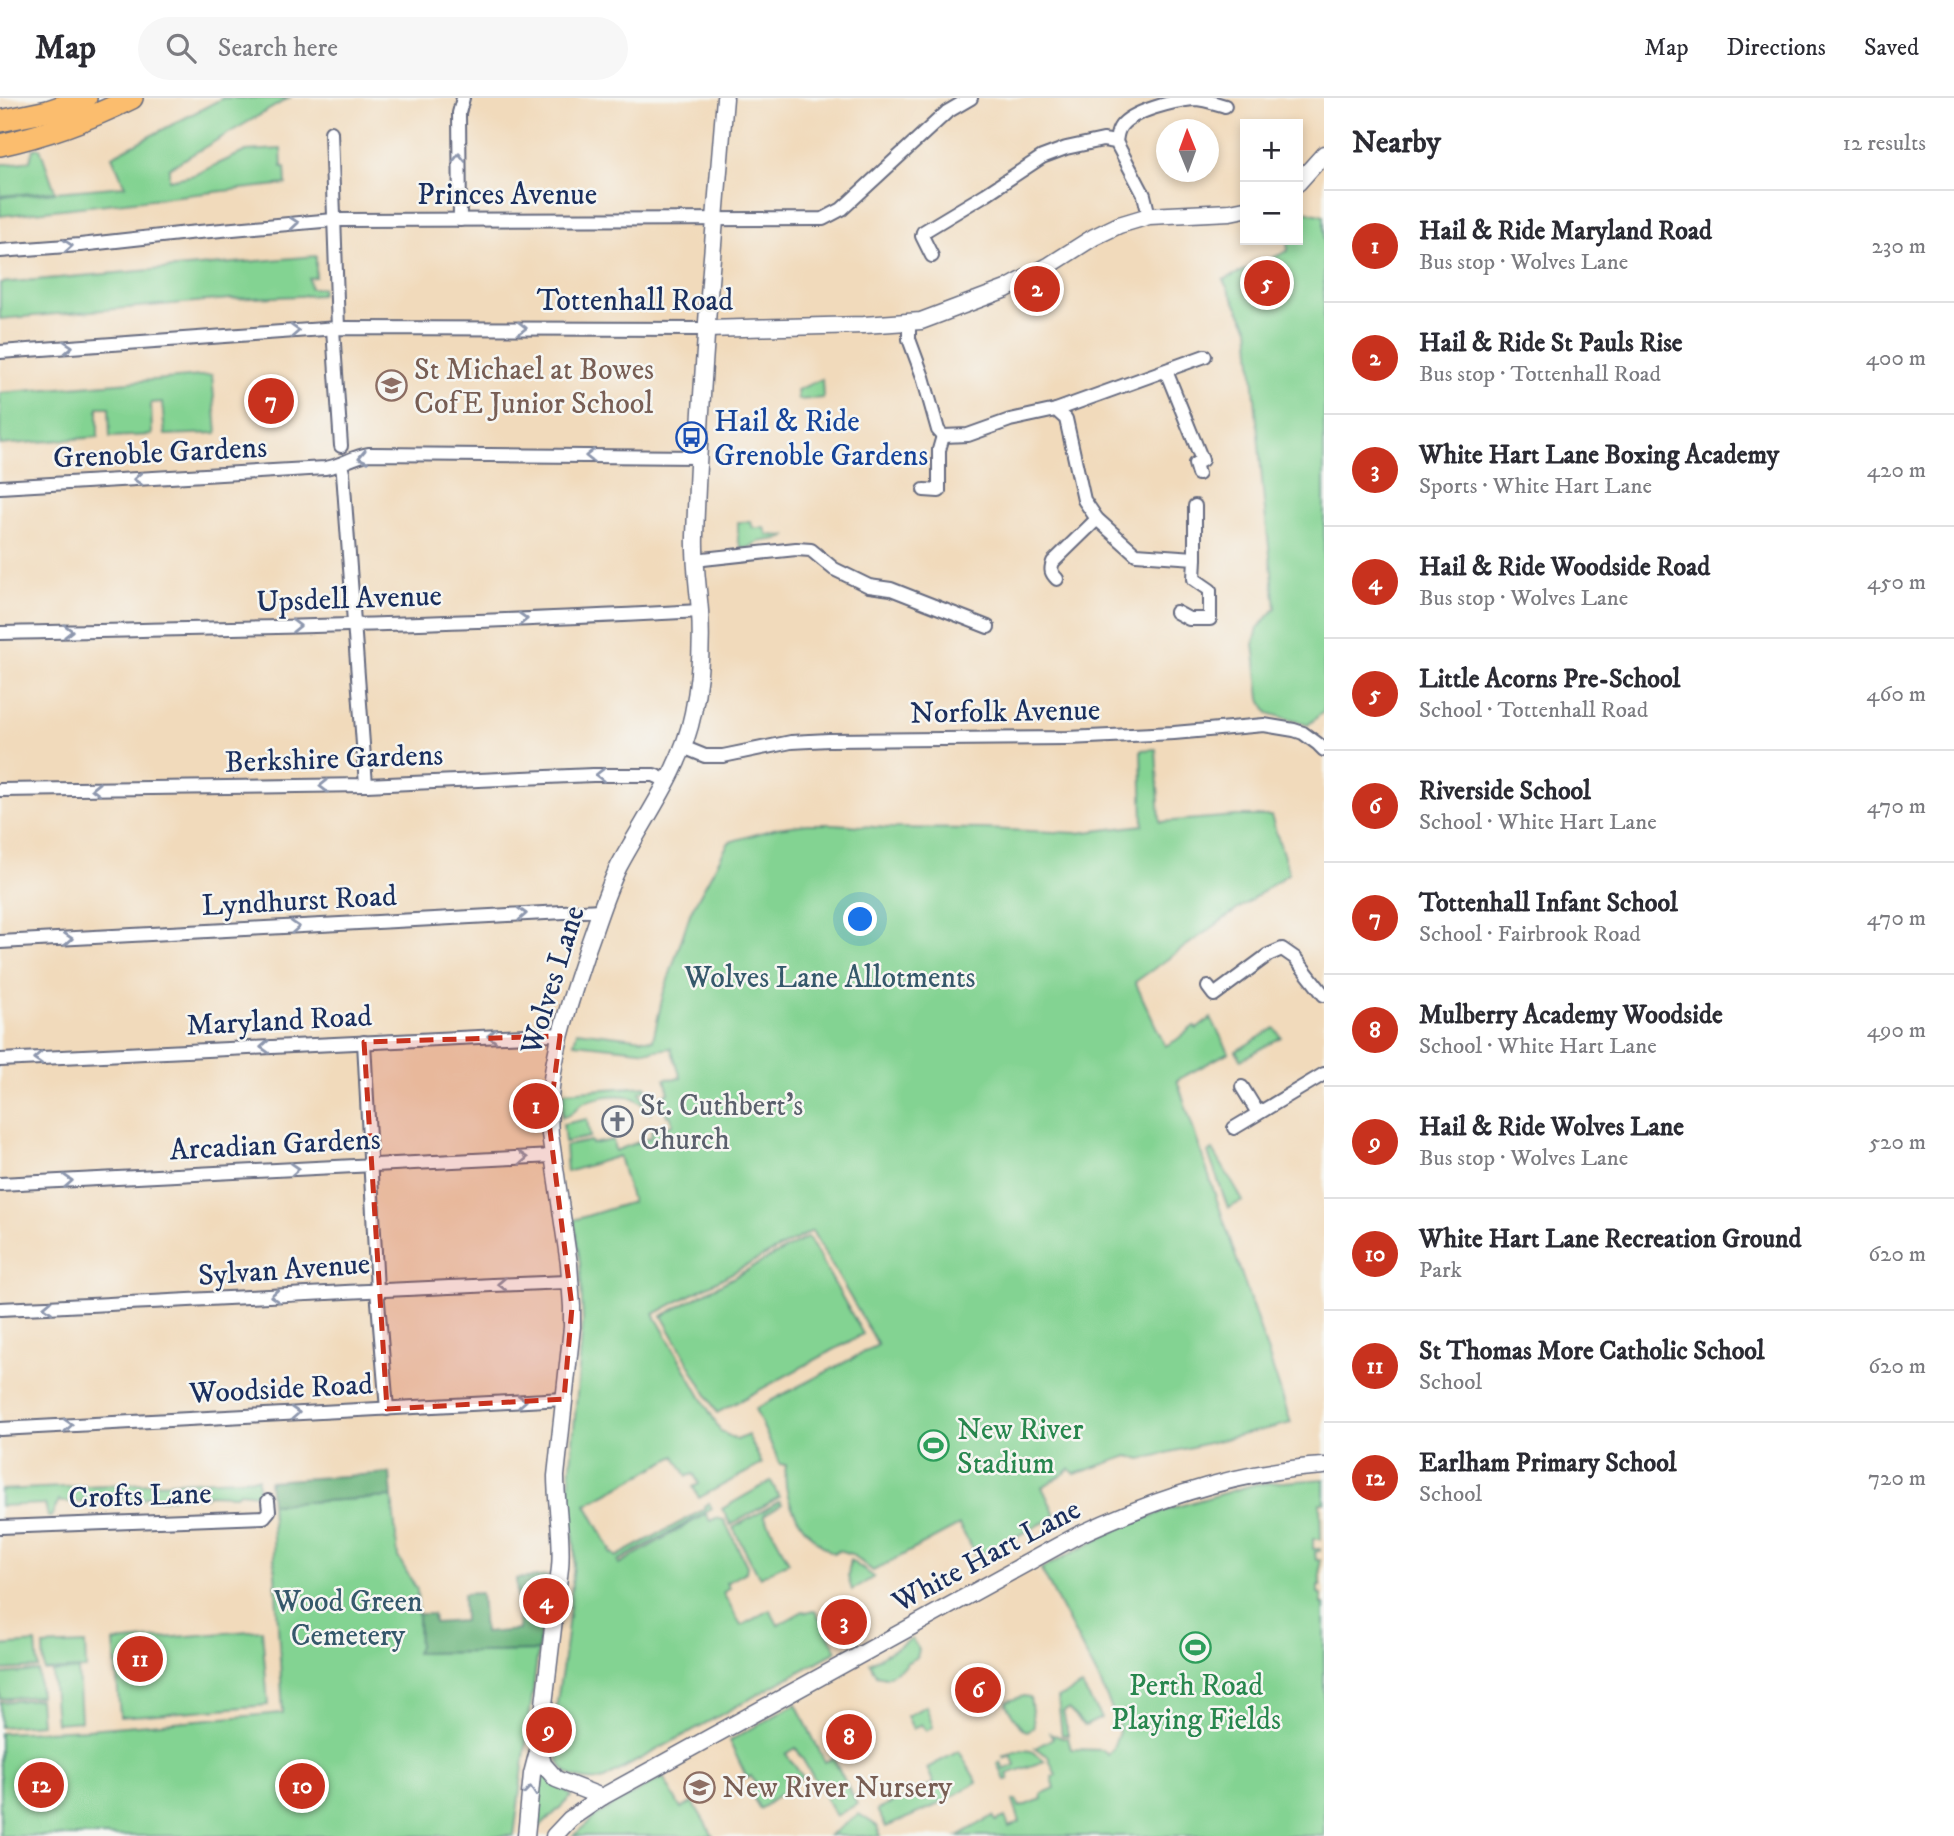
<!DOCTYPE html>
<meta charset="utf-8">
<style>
:root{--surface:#fff;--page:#f7f7f7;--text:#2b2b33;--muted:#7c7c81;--line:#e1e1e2;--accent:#c8321e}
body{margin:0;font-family:"IM FELL DW Pica",serif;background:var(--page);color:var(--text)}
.controls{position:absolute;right:21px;top:21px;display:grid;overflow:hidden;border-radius:0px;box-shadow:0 4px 10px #0003}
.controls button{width:63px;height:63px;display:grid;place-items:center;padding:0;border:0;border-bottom:2px solid var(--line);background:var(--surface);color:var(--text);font:35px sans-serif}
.compass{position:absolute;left:1156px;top:21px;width:63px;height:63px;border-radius:50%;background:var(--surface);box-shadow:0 4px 10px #0003;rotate:359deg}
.you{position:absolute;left:861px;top:822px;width:24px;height:24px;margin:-18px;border:5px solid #fff;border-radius:50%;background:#1a73e8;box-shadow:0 0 0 10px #1a73e833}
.badge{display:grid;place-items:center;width:46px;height:46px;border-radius:50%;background:var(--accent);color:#fff;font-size:23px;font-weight:700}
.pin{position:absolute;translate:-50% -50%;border:4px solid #fff;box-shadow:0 2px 7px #0006}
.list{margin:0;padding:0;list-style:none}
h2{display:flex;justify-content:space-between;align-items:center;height:91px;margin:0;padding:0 28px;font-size:30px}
h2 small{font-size:23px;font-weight:400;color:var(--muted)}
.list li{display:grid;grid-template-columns:46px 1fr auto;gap:21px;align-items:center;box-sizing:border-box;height:112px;padding:0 28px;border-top:2px solid var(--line)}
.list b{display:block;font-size:26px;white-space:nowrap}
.list p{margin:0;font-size:23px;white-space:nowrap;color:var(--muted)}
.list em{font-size:23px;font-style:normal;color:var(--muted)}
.icon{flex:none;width:38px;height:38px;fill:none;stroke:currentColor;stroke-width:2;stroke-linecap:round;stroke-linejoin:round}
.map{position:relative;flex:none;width:1324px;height:1738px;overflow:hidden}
header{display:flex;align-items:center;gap:42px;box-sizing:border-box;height:98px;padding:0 35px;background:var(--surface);border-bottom:2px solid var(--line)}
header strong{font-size:33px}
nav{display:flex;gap:38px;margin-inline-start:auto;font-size:24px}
.search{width:490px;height:63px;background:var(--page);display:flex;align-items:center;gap:18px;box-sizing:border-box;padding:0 24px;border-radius:38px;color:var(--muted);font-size:26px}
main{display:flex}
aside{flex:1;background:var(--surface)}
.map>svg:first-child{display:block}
.green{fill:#83d392;stroke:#4f8178;stroke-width:2}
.forest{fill:#6ab57c;stroke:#42726d;stroke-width:2}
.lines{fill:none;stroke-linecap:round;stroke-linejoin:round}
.minor-casing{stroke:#666b7f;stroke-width:16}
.tertiary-casing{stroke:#666b7f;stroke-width:19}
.trunk-casing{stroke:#666b7f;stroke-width:24}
.minor{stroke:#fff;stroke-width:12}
.tertiary{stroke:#fff;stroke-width:16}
.trunk{stroke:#fbbd6e;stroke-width:21}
.oneway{stroke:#8d97ae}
.marked{fill:#c8321e;fill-opacity:0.2;stroke:#c8321e;stroke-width:5;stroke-dasharray:14 9;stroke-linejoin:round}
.labels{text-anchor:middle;stroke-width:5;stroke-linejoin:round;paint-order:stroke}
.street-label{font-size:30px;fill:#1b2f5e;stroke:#f6f6f2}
.education-label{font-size:30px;fill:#785e54;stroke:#f6f6f2;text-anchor:start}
.transit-label{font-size:30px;fill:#164399;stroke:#f6f6f2;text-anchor:start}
.park-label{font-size:30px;fill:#35586b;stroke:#f6f6f2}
.worship-label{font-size:30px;fill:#5b616d;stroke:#f6f6f2;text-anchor:start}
.leisure-label{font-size:30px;fill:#27864d;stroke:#f6f6f2;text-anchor:start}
</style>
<header>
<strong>Map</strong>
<div class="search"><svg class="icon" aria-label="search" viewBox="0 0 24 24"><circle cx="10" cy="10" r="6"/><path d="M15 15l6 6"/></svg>Search here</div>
<nav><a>Map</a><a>Directions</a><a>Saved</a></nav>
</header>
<main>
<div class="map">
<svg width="1324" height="1738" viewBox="0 0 1324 1738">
<rect width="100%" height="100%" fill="#f6f6f2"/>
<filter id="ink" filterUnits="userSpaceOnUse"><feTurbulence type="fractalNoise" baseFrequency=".0143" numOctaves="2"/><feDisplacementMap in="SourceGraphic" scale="14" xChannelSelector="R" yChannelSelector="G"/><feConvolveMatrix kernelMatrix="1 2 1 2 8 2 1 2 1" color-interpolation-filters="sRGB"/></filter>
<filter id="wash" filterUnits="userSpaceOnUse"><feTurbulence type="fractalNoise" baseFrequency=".00686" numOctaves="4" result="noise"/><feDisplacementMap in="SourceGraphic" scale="28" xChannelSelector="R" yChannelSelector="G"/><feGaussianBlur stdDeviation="1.57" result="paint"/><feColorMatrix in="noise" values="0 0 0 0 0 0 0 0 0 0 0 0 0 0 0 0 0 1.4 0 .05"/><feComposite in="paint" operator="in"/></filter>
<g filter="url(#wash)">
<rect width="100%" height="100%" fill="#f1dabb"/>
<g class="green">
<polygon points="223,0 289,0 169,70 169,82 194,77 246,53 281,51 282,69 285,69 286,86 0,118 0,99 125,88 112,58"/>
<polygon points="40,50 55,93 0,98 0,66 8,66 30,63 33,51"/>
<polygon points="1304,113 1324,118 1324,613 1308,627 1268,615 1260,600 1254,546 1258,530 1276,510 1264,405 1249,230 1223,182 1288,153 1287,142 1298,142 1298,118"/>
<polygon points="316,158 316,179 309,180 310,190 322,190 321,197 230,201 0,221 0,185"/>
<polygon points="212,277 217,335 165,337 162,304 151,305 152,337 110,339 109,309 98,309 98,339 0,347 0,295"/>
<polygon points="822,281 823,300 798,302 797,292"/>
<polygon points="738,424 751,424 753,430 765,430 768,437 786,438 783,440 758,444 750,449 742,451 738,442"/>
<path d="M1156 651 1160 724 1236 718H1271L1289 775 1135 884 1165 948 1175 943 1194 928 1197 931 1211 920 1229 954 1177 982 1291 1325 1142 1361 1128 1358 1075 1376 1070 1371 1061 1378 1042 1389 1056 1418 977 1459 959 1427 873 1473 851 1456 839 1452 833 1455C803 1437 781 1403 786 1367L780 1366 755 1311 878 1247 812 1133 654 1216 721 1334 737 1342 748 1337 762 1366 699 1400 693 1389 699 1386 694 1376 687 1378 675 1358 586 1407 611 1452 609 1453 611 1456 613 1455 616 1459 705 1411 704 1408 709 1405 712 1411 618 1463 619 1466 706 1416 710 1423 716 1420 724 1422 747 1468 746 1474 726 1485 729 1490 723 1495 741 1528 770 1512 778 1527 803 1513 807 1514 812 1512 815 1513 837 1553 604 1681C590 1685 568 1681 561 1667 546 1640 562 1581 565 1551 569 1519 572 1486 575 1454 574 1433 568 1412 569 1391L583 1223 580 1165 574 1122 632 1104 619 1058 567 1074 565 1048 591 1043 592 1046 613 1042 615 1053 652 1039 651 1033 673 1026 670 1017 667 1018 660 998 669 995 665 981 681 980 671 950 649 953 574 945 577 933 653 942 663 897 691 813 729 744 777 730 807 726H834L888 730 984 731 1077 735 1143 727 1141 652Z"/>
<polygon points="1275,930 1281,939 1241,962 1236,953"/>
<path d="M646 988 647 991 640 994 644 1004 646 1003 651 1016C646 1011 641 1003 635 1001 620 994 593 999 580 1007 574 1012 571 1018 562 1019L564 994Z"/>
<polygon points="587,1021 590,1039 565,1044 563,1026"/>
<polygon points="1213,1052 1243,1103 1228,1110 1208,1055"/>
<polygon points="808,1139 863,1236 717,1315 662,1218"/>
<path d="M258 1380V1396L239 1394 236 1397 208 1396 205 1399 176 1397 173 1400C169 1401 163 1402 159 1401 151 1400 148 1396 141 1402L114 1400 111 1403H94L91 1400 83 1401 82 1404H61L59 1402 51 1419H48L45 1406 0 1408V1392Z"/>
<polygon points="1324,1381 1324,1405 1320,1405 1321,1441 1313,1441 1313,1451 1320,1451 1320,1453 1315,1454 1316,1462 1320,1462 1321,1488 1318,1488 1318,1496 1321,1497 1322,1506 1324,1506 1324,1738 958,1738 993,1718 996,1723 1005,1719 1009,1729 1020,1724 1013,1703 1016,1702 1020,1709 1042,1701 1041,1696 1055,1690 1052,1679 1056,1677 1048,1658 1035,1650 1053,1640 1050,1635 1062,1640 1068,1640 1071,1651 1102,1652 1108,1657 1112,1652 1119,1634 1118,1625 1099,1582 1041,1471 1122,1429 1176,1409 1256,1386"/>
<polygon points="771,1383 779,1399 731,1427 722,1411"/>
<polygon points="392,1399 398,1459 417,1492 419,1548 417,1555 538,1553 514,1738 0,1738 0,1635 88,1631 283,1615 271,1406"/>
<polygon points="780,1403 782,1406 764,1417 789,1464 760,1479 756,1473 733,1430"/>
<polygon points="850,1462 874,1479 852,1492 848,1479"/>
<polygon points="262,1532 268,1607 120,1619 114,1544"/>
<polygon points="912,1541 919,1552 917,1559 906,1565 906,1568 886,1579 876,1577 870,1565"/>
<polygon points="36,1545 38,1570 0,1572 0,1548"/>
<polygon points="85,1546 86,1571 44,1573 43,1548"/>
<polygon points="78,1572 81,1623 56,1625 52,1574"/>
<polygon points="38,1573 40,1598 0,1601 0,1576"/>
<polygon points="1082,1588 1101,1620 1085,1628 1068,1611 1063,1613 1068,1637 1062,1637 1058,1600"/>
<polygon points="1024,1598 1030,1599 1034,1627 1033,1630 1027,1633 1022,1631 1006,1607 1008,1603"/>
<polygon points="39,1601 41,1626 0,1629 0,1604"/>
<polygon points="796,1606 825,1664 833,1660 857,1706 836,1718 796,1650 786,1656 803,1679 760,1711 749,1693 757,1689 751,1678 747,1680 729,1643"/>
<polygon points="926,1608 933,1629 926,1633 921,1626 913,1631 907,1618"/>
<polygon points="1022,1652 1031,1653 1045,1663 1007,1676 1009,1681 1005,1682 998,1666 1001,1664 1004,1672 1015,1667 1011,1657 1004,1660 1003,1658"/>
<polygon points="959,1653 977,1684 937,1707 886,1729 877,1712 934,1686 927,1670"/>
<polygon points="540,1674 572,1698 541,1728 534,1730 538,1675"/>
<polygon points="663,1679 681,1711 693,1704 713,1738 573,1738 597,1717"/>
<polygon points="859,1716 877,1728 881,1738 829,1738"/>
</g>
<g class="forest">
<polygon points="390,1375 392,1399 271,1406 269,1383"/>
<polygon points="548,1478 538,1553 416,1555 419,1548 418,1516 433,1516 434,1525 464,1523 463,1496 481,1495 484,1535 519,1532 516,1481"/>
</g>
</g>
<g filter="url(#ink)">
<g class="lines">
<defs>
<g id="minor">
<polyline points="331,34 338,230"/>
<path d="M1116 44C1117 38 1117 33 1121 28 1132 13 1174 3 1193 1 1204 1 1215 5 1225 8"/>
<polyline points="460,122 459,15 463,0"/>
<polyline points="0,153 80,147 188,135 334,122 823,121 842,111 947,14 971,0"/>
<polyline points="932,158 922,138 923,134 986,96 1042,59 1066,50 1103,42 1116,44 1144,97 1149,118"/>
<polyline points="909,225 909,241 923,279 938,332 943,338 968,337 1010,322 1056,312 1066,321 1084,402 1097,421 1136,456 1195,460 1194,481 1210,492 1210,521 1189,521 1176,514"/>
<polyline points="333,231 341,348"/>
<polyline points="0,254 338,230 706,231"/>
<polyline points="1166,273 1202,362 1195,366 1198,376"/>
<polyline points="1056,312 1205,258"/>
<polyline points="341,367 343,375 366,687"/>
<path d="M0 389 325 370C341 368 353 358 369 356L699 359"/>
<polyline points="924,392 939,393 939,352 943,338"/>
<polyline points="1195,460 1195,408"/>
<polyline points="694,462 796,451 811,452 834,471 869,488 891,491 988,529"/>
<path d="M1057 481C1051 475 1050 472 1053 464L1097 421"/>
<path d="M0 535C233 530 467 526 700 513"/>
<polyline points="683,649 705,658 723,658 791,644 829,642 1068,640 1174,635 1264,627 1294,632 1303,635 1318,646 1324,652"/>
<polyline points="0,692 366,687 593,677 654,677 667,683"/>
<polyline points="0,844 601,812"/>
<polyline points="1208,889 1214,897 1268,857 1282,851 1295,860 1324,897"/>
<polyline points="364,944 377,1192 387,1311"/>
<polyline points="0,962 479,939 551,936 560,938"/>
<polyline points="1242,989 1258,1015"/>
<polyline points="1234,1030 1324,976"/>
<polyline points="0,1086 552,1058"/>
<path d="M0 1211C190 1203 380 1191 570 1184"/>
<polyline points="0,1331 564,1301"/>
<polyline points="0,1429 264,1419 269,1413 268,1403"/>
</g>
<g id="tertiary">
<polyline points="1298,85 1324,56"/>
<polyline points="706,231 864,227 921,223 1006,191 1050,167 1094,139 1119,127 1149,118 1230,114 1245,111"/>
<polyline points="539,1649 543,1666 556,1681 602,1699"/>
<path d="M526 1738 532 1676 539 1649 560 1470C563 1439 556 1409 556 1378L572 1229V1209L569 1166 550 1036C545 972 568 909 588 849 598 822 606 794 619 768 645 719 682 671 693 615 700 582 702 547 700 513 698 488 694 464 695 438 700 292 713 146 725 0"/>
<path d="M554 1738 570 1721 602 1699 1076 1438C1154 1401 1237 1373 1324 1368"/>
</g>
<g id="trunk">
<polyline points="0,23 48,13 86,0"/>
<path d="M0 47C45 37 90 21 132 0"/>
</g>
</defs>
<use href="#minor" class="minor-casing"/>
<use href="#tertiary" class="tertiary-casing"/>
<use href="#trunk" class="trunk-casing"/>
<use href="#minor" class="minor"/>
<use href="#tertiary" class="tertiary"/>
<use href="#trunk" class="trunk"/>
</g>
<defs><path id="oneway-chevron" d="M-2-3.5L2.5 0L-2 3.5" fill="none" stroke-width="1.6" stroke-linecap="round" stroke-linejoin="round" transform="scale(1.75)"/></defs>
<g class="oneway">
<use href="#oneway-chevron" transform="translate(459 60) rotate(-90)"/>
<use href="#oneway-chevron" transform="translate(294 125) rotate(-5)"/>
<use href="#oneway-chevron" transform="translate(68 148) rotate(-4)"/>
<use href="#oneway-chevron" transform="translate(522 230)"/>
<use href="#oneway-chevron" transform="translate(295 233) rotate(-3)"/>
<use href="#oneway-chevron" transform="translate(68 249) rotate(-4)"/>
<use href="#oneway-chevron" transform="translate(590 358) rotate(-180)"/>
<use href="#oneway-chevron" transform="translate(363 359) rotate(168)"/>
<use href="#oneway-chevron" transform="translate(138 381) rotate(177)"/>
<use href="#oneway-chevron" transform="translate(523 521) rotate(-2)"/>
<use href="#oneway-chevron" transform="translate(296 528) rotate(-1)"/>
<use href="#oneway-chevron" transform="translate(68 533) rotate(-1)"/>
<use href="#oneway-chevron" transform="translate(600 677) rotate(180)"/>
<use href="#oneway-chevron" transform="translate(324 688) rotate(179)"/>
<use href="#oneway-chevron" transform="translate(96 691) rotate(179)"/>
<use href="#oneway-chevron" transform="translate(522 816) rotate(-3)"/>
<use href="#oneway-chevron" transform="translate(295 829) rotate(-3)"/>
<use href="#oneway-chevron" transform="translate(68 841) rotate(-3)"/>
<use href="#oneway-chevron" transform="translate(492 938) rotate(178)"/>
<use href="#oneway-chevron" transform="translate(265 949) rotate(177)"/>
<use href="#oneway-chevron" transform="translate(38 960) rotate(177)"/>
<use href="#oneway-chevron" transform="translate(523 1060) rotate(-3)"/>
<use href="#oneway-chevron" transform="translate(295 1071) rotate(-3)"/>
<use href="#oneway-chevron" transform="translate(68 1083) rotate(-3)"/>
<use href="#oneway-chevron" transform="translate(502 1186) rotate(178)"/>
<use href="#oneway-chevron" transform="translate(275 1198) rotate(176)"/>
<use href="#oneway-chevron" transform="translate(48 1209) rotate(178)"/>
<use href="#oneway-chevron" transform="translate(522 1303) rotate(-3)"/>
<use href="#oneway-chevron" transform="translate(295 1315) rotate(-3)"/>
<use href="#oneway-chevron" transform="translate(68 1327) rotate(-3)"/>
<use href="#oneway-chevron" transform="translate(530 1693) rotate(-84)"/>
</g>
</g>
<path class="marked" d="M560 938 549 1024 572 1209 564 1301 387 1311 364 944Z"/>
<defs>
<symbol id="school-ring" viewBox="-11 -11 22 22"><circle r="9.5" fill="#f6f6f2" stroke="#8d6e63" stroke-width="1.5"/><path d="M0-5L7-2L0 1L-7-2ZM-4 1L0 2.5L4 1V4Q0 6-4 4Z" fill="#8d6e63"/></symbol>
<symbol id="bus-ring" viewBox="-11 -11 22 22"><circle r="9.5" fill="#f6f6f2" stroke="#1a4fb4" stroke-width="1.5"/><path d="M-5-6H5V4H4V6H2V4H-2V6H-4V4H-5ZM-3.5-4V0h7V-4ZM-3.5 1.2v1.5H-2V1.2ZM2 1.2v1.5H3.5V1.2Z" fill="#1a4fb4"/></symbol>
<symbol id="church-ring" viewBox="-11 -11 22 22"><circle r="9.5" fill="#f6f6f2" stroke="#6b7280" stroke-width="1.5"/><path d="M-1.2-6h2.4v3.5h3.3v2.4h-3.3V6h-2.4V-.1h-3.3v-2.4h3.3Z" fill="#6b7280"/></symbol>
<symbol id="stadium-ring" viewBox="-11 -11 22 22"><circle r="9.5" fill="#f6f6f2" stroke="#2e9e5b" stroke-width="1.5"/><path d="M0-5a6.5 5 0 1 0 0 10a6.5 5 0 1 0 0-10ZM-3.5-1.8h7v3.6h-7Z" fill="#2e9e5b"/></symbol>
</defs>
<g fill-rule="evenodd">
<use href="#school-ring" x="374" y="270" width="35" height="35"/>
<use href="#bus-ring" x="674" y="322" width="35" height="35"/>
<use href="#church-ring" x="600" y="1006" width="35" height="35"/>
<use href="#stadium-ring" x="916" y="1330" width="35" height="35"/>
<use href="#stadium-ring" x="1178" y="1532" width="35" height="35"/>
<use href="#school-ring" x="682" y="1672" width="35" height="35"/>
</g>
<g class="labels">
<g class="street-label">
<text x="507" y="106">Princes Avenue</text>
<text x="635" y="212">Tottenhall Road</text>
<text transform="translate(160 354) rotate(-3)" y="10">Grenoble Gardens</text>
<text transform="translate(349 500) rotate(-2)" y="10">Upsdell Avenue</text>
<text transform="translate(1005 613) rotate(-1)" y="10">Norfolk Avenue</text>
<text transform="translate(334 660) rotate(-2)" y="10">Berkshire Gardens</text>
<text transform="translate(299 802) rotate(-3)" y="10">Lyndhurst Road</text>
<text transform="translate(552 882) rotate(-73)" y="10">Wolves Lane</text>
<text transform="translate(279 922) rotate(-3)" y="10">Maryland Road</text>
<text transform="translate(275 1046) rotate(-3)" y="10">Arcadian Gardens</text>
<text transform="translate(284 1171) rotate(-4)" y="10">Sylvan Avenue</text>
<text transform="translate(281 1290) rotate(-3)" y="10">Woodside Road</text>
<text transform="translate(140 1397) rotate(-2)" y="10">Crofts Lane</text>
<text transform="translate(986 1457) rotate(-28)" y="10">White Hart Lane</text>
</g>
<g class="education-label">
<text x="414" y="281">St Michael at Bowes<tspan x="414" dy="34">CofE Junior School</tspan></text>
<text x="722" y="1699">New River Nursery</text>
</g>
<g class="transit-label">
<text x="714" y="333">Hail &amp; Ride<tspan x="714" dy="34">Grenoble Gardens</tspan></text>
</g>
<g class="park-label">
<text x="830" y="889">Wolves Lane Allotments</text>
<text x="348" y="1513">Wood Green<tspan x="348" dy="34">Cemetery</tspan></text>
</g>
<g class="worship-label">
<text x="640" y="1017">St. Cuthbert's<tspan x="640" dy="34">Church</tspan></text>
</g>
<g class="leisure-label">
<text x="957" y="1341">New River<tspan x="957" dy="34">Stadium</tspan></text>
<text x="1196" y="1597" text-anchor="middle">Perth Road<tspan x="1196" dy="34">Playing Fields</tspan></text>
</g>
</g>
</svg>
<div class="controls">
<button>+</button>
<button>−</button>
</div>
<svg class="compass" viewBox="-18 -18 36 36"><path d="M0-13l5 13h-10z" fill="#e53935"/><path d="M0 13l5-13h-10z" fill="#7c7c81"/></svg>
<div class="you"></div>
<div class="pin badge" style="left:536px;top:1008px">1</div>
<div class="pin badge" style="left:1037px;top:191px">2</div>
<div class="pin badge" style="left:844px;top:1524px">3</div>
<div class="pin badge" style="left:546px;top:1503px">4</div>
<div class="pin badge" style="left:1267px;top:185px">5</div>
<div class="pin badge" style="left:978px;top:1592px">6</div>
<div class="pin badge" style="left:271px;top:303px">7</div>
<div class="pin badge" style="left:849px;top:1639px">8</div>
<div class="pin badge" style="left:549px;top:1632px">9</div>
<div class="pin badge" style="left:302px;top:1688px">10</div>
<div class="pin badge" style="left:140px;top:1561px">11</div>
<div class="pin badge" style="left:41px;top:1687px">12</div>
</div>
<aside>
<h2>Nearby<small>12 results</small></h2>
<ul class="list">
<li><span class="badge">1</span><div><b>Hail &amp; Ride Maryland Road</b><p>Bus stop · Wolves Lane</p></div><em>230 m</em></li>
<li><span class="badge">2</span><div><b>Hail &amp; Ride St Pauls Rise</b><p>Bus stop · Tottenhall Road</p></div><em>400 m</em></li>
<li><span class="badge">3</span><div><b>White Hart Lane Boxing Academy</b><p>Sports · White Hart Lane</p></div><em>420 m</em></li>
<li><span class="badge">4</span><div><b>Hail &amp; Ride Woodside Road</b><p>Bus stop · Wolves Lane</p></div><em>450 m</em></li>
<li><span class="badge">5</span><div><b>Little Acorns Pre-School</b><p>School · Tottenhall Road</p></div><em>460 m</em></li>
<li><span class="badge">6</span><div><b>Riverside School</b><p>School · White Hart Lane</p></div><em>470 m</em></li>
<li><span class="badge">7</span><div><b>Tottenhall Infant School</b><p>School · Fairbrook Road</p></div><em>470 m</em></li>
<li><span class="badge">8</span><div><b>Mulberry Academy Woodside</b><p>School · White Hart Lane</p></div><em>490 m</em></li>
<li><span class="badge">9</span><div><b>Hail &amp; Ride Wolves Lane</b><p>Bus stop · Wolves Lane</p></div><em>520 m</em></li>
<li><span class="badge">10</span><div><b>White Hart Lane Recreation Ground</b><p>Park</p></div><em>620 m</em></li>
<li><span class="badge">11</span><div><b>St Thomas More Catholic School</b><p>School</p></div><em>620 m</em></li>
<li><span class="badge">12</span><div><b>Earlham Primary School</b><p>School</p></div><em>720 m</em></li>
</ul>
</aside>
</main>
